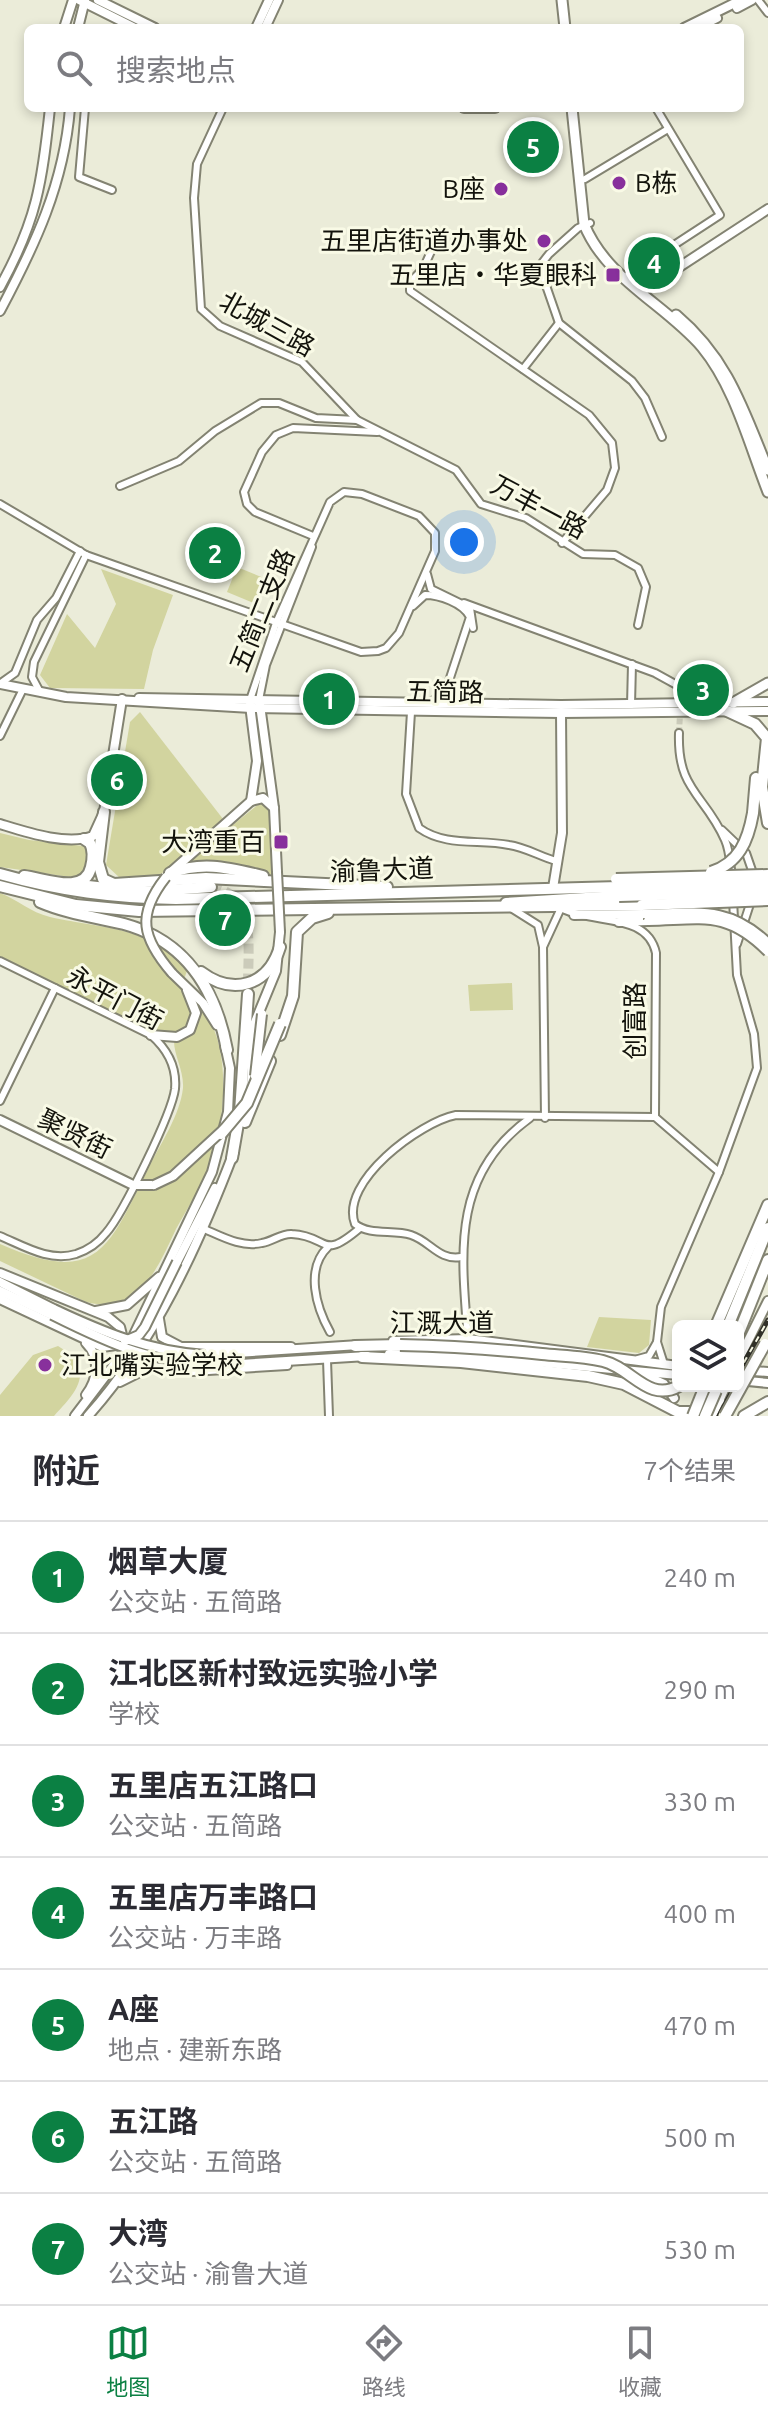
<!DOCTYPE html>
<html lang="zh">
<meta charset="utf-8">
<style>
:root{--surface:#fff;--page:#f2f2f3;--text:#2b2b33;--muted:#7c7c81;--line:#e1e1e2;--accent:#0b8043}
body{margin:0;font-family:Ubuntu,"Noto Sans SC",sans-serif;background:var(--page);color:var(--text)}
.controls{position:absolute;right:24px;bottom:24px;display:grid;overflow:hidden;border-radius:12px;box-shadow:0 4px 12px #0003}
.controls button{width:72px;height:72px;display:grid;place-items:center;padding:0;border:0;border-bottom:2px solid var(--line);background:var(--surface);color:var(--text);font:40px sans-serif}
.you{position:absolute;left:464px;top:542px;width:28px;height:28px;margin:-20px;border:6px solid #fff;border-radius:50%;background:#1a73e8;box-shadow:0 0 0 12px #1a73e833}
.badge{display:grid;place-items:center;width:52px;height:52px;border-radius:50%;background:var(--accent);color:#fff;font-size:26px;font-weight:700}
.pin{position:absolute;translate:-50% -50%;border:4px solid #fff;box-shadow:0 2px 8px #0006}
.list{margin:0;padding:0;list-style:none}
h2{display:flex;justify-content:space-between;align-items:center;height:104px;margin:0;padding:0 32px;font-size:34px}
h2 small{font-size:26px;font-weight:400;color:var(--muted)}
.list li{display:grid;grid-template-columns:52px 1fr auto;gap:24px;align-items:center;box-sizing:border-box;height:112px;padding:0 32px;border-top:2px solid var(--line)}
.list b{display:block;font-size:30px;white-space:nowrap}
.list p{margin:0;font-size:26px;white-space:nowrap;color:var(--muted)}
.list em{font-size:26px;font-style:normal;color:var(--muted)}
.icon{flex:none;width:44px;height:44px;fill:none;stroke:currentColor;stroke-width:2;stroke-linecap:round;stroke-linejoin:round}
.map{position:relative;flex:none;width:768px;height:1416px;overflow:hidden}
.search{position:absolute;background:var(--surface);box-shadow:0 4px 12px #0003;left:24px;right:24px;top:24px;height:88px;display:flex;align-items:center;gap:20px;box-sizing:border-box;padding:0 28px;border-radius:12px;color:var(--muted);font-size:30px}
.sheet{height:888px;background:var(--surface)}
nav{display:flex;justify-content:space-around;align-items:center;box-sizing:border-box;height:112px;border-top:2px solid var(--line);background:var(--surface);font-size:22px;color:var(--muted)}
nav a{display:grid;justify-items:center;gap:4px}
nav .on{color:var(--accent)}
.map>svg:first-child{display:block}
.green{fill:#d2d49f}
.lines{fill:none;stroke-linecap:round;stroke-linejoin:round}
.street-tunnel{stroke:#cbcbba;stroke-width:6;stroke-dasharray:6 3;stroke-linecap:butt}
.highway-tunnel{stroke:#cbcbba;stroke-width:10;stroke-dasharray:10 5;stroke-linecap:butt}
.street-casing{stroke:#838372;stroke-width:10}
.secondary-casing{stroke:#838372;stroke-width:12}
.primary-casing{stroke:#838372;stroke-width:13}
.highway-casing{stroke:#838372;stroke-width:14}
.street{stroke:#fff;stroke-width:6}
.secondary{stroke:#fff;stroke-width:8}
.primary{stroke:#fff;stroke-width:9}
.highway{stroke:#fff;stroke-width:10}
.rail-casing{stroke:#313129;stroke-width:5}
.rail{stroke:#f9fae6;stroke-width:2;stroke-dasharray:6;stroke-linecap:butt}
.secondary-bridge-casing{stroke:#838372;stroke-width:12;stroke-linecap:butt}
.highway-bridge-casing{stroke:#838372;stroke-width:14;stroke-linecap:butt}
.secondary-bridge{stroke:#fff;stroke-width:8}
.highway-bridge{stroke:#fff;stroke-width:10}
.poi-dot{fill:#88309c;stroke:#f9fae6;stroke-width:3}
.labels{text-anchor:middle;stroke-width:6;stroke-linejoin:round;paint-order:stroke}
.poi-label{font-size:26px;fill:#13130c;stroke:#f9fae6;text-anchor:end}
.street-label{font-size:26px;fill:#13130c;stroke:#f9fae6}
</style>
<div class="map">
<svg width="768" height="1416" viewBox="0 0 768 1416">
<rect width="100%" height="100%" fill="#ebecd9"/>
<g class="green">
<polygon points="237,567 266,579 256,604 227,592"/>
<polygon points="101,569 173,595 153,650 144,689 50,688 40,675 67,614 95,648 116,604"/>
<polygon points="140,712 223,819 160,875 121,879 106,865 130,722"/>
<polygon points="260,803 270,811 272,875 215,861 191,862 189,860"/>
<path d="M0 833 29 840 84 846C90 857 88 870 78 877H70L0 867Z"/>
<path d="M0 893C18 900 30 912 50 917 108 930 141 924 188 968L181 988 191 1011 190 1025 179 1033 148 1029 0 956Z"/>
<polygon points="512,983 513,1010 470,1011 468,985"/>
<path d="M202 1010C233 1044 225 1124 210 1164 201 1186 188 1208 176 1229 165 1252 154 1280 133 1295 118 1306 102 1306 86 1302L0 1261V1244C98 1287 108 1249 149 1167 161 1143 180 1115 183 1088 184 1070 174 1056 174 1041L193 1031 198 1012Z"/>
<polygon points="599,1317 651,1320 649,1345 639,1353 587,1347"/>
<path d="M58 1346 78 1359C87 1384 69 1399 54 1416H0V1395L33 1355Z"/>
</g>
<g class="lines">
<polyline class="street-tunnel" points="675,684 681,694 679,733"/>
<path class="highway-tunnel" d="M211 887C259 894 247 954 248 992"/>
<defs>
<g id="street">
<polyline points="758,0 768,13"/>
<polyline points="85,108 79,177 112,190"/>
<polyline points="223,108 197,164 194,198 201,309 220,326 302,362 357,420"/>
<polyline points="585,179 668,129"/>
<polyline points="590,223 578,228 549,254 542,263 542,274 559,323 632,381 645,398 662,437"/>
<polyline points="433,247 423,269 410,282 410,291 589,415 612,443 615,468 607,490 562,543"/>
<polyline points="625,277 720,215 656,108"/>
<polyline points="523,369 559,323"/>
<polyline points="120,486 179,461 215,431 261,403 279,403 316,418 357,420 456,470 481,504 526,518 583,554 615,555 638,568 646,587 638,625"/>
<polyline points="0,504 86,555 361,652 378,651 386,648 399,633 435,551 435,533 419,516 362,494 344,492 330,502 276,623 250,700"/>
<polyline points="313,536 255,512 247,504 244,492 262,452 276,435 293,428 377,432"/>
<polyline points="427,574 431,589 470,608 473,628"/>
<polyline points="464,603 655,673 675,684"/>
<path d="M413 606 425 595C439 595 463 603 470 617L445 693 432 701"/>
<polyline points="1,683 15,673 37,620 56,598 80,551"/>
<polyline points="40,692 32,677 34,662 86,555"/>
<polyline points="259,700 266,665 312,547"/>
<polyline points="631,705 632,664"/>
<path d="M411 712 406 794 419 828C446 847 478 839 509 845 525 847 541 857 556 861"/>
<path d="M679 733C677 791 705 794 725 840 730 851 730 864 732 877"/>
<polyline points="0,736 23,689"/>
<polyline points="722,830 746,853 755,879"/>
<path d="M511 908 538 925 543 947 561 908C594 925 647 912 656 953L655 1117 719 1172"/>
<polyline points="737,944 751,901"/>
<polyline points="543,947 545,1118"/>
<path d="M0 961 151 1035C167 1049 177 1067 175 1089 172 1113 123 1214 106 1233 99 1242 88 1250 76 1254 49 1262 24 1246 0 1236"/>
<polyline points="0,1101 55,988"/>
<path d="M202 1228C221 1236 241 1248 262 1243 273 1241 282 1233 292 1234 330 1236 320 1262 360 1228"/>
<path d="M328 1247C305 1269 316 1307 330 1332"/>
<path d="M461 1257C439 1261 430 1241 411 1235 393 1229 370 1236 355 1224 339 1182 420 1122 456 1115L655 1117"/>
<path d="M468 1339C461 1253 451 1175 530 1118"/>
<polyline points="657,1342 661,1307 719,1172 757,1068 754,1034 737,975 733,900"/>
<polyline points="638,1359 649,1356 657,1342 664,1364"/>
<polyline points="327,1360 329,1416"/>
</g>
<g id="secondary">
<polyline points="79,0 135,28"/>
<polyline points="98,0 155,28"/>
<polyline points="737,8 752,0"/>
<polyline points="64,28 73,0"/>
<polyline points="78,28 85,0"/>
<polyline points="256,28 269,0"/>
<polyline points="265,28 278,0"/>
<polyline points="684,28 741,0"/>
<polyline points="697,28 717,18"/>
<polyline points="464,108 495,108"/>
<path d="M0 287C37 220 42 183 50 108"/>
<polyline points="641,292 768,209"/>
<path d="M0 311C35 245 64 184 70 108"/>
<polyline points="0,684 66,697 251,708 561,713 768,711"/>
<polyline points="139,698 561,705 768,702"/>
<polyline points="260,705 274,808 277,872"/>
<polyline points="251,801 263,798 274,808"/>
<path d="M0 824C26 832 67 846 93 836L104 812 122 699"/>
<polyline points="172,871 251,801 257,761 250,705"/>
<polyline points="553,888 562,833 561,713"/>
<polyline points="574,915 643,914"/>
<polyline points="619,922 648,921"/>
<polyline points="172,973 203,1003 217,1025"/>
<polyline points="151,1035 177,1037 190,1030 196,1013 187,990"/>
<polyline points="251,1089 253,1027 276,971 280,932"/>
<polyline points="0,1120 133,1185 154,1185"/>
<polyline points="177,1262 215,1188"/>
<polyline points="0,1273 108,1317 120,1327 122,1335 116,1345 102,1347 0,1299"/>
<polyline points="0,1282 54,1309"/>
<polyline points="0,1291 52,1315"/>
<polyline points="96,1311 127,1305 159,1277"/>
<polyline points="159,1319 162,1337 181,1347 291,1347"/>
<polyline points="393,1341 468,1339 678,1366"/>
<polyline points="389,1354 460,1355 678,1375"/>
<polyline points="205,1355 359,1345"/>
<polyline points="130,1360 193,1371 287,1365"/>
<polyline points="738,1361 768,1301"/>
<polyline points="224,1365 367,1356"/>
<polyline points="738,1370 768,1372"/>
<polyline points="646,1376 664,1384 674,1398"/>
<polyline points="738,1380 768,1383"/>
<polyline points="120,1382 150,1367"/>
<path d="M86 1395C98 1379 101 1358 86 1343"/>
<polyline points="75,1416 129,1345 212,1172 228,1112 230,1068 225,1045"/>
<path d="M88 1416C155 1341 198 1246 234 1152"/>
<polyline points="712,1416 724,1390"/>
</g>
<g id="primary">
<polyline points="562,0 565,28"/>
<path d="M572 108 584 224C606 279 665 304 702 347 735 387 749 444 768 492"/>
<path d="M676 315C728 359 743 409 768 470"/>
<polyline points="733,703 768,683"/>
</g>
<g id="highway">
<polyline points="727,711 755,724 767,738 762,787 768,823"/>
<polyline points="104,812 98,862 103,879 114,884 206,878 387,887"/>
<polyline points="753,813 756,778"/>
<path d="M170 873C204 861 228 868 263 876"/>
<path d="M0 874C60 891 114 898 176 899L619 887"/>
<path d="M24 876C44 878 85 896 91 867 93 859 94 851 90 843L84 839"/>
<polyline points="70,884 142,892 211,887"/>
<polyline points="0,886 76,905 139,911 642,905"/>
<path d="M40 902C68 914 96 917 124 924 186 941 216 990 227 1050"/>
<polyline points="506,903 619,896"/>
<path d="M201 972C233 996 268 986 280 947"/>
<polyline points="280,1035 293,996 297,932 312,918 328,913"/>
<polyline points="245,1122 270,1061"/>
<polyline points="232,1158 240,1112 248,994"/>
<polyline points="716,1326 768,1205"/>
<polyline points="728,1326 768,1228"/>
<polyline points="738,1335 768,1260"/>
<polyline points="355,1346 400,1345"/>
<polyline points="362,1357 461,1362 588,1376 624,1384 678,1412 705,1412 719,1400"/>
<polyline points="744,1416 768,1402"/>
</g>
</defs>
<use href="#street" class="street-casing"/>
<use href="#secondary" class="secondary-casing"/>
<use href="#primary" class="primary-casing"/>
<use href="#highway" class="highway-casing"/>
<use href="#street" class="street"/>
<use href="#secondary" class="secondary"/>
<use href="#primary" class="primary"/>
<use href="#highway" class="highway"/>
<defs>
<g id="rail">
<polyline points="738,1373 768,1320"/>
<polyline points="719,1416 735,1386"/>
</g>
</defs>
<use href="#rail" class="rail-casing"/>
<use href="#rail" class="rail"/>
<defs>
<g id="secondary-bridge">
<polyline points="277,872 280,932"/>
<path d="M166 877C136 915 142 938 172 973"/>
<path d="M643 914C695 913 728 904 768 943"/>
<path d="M648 921C703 920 726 910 768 952"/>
<polyline points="255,1076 262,1014"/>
<polyline points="154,1185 173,1176 224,1129"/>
<path d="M54 1309C105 1333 149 1351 205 1355"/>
<path d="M52 1315C116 1347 152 1363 224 1365"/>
<polyline points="125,1341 139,1335 145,1327 177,1262"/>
<polyline points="724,1390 726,1386"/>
</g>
<g id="highway-bridge">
<path d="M711 872C739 863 748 841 753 813"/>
<polyline points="616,879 768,875"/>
<polyline points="619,887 768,884"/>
<polyline points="619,896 768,892"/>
<polyline points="642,905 768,900"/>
<polyline points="221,1134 247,1103 280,1024"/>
<path d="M400 1345C448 1346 494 1349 542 1354 562 1356 583 1356 603 1361 632 1368 648 1403 679 1386"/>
<polyline points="693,1416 705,1386"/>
<polyline points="705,1416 718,1386"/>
<polyline points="725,1416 765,1344"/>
</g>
</defs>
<use href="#secondary-bridge" class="secondary-bridge-casing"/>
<use href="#highway-bridge" class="highway-bridge-casing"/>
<use href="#secondary-bridge" class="secondary-bridge"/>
<use href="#highway-bridge" class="highway-bridge"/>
</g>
<g class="poi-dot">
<circle cx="619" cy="183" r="8"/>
<circle cx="501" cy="189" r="8"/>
<circle cx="544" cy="241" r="8"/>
<rect x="605" y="267" width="16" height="16" rx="4"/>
<rect x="273" y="834" width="16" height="16" rx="4"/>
<circle cx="45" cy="1365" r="8"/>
</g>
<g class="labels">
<g class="poi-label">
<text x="635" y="192" text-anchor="start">B栋</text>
<text x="485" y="198">B座</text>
<text x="528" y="250">五里店街道办事处</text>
<text x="597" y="284">五里店‧华夏眼科</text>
<text x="265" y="851">大湾重百</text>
<text x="61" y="1374" text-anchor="start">江北嘴实验学校</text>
</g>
<g class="street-label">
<text transform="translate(267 324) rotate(29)" y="9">北城三路</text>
<text transform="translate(539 507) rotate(28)" y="9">万丰一路</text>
<text transform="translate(262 610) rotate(-68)" y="9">五简二支路</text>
<text transform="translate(445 692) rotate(1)" y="9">五简路</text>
<text transform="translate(382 870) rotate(-2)" y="9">渝鲁大道</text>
<text transform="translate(115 998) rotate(28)" y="9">永平门街</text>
<text transform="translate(635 1021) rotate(-90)" y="9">创富路</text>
<text transform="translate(75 1134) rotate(26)" y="9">聚贤街</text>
<text x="442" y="1332">江溉大道</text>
</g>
</g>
</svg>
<div class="controls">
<button><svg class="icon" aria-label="layers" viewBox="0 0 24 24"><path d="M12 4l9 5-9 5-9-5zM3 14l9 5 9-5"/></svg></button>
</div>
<div class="you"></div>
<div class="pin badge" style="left:329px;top:699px">1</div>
<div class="pin badge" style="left:215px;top:553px">2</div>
<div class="pin badge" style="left:703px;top:690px">3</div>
<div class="pin badge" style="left:654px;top:263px">4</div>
<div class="pin badge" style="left:533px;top:147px">5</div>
<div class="pin badge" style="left:117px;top:780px">6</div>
<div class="pin badge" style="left:225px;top:920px">7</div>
<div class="search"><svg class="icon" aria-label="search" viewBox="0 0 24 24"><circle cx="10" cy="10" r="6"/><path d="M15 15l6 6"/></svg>搜索地点</div>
</div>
<section class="sheet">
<h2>附近<small>7个结果</small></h2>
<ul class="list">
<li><span class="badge">1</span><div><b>烟草大厦</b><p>公交站 · 五简路</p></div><em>240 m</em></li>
<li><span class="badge">2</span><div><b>江北区新村致远实验小学</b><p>学校</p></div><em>290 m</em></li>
<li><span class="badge">3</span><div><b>五里店五江路口</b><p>公交站 · 五简路</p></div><em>330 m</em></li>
<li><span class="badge">4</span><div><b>五里店万丰路口</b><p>公交站 · 万丰路</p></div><em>400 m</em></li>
<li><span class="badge">5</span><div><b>A座</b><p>地点 · 建新东路</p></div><em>470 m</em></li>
<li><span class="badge">6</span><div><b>五江路</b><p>公交站 · 五简路</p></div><em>500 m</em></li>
<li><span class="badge">7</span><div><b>大湾</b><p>公交站 · 渝鲁大道</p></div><em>530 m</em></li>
</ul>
</section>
<nav>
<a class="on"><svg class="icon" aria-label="map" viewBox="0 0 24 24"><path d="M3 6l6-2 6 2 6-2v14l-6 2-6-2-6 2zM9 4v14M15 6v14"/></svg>地图</a>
<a><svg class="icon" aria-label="directions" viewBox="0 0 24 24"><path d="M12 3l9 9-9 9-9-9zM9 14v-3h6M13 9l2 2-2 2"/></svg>路线</a>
<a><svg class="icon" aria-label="saved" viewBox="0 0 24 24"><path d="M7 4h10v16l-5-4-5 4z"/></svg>收藏</a>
</nav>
